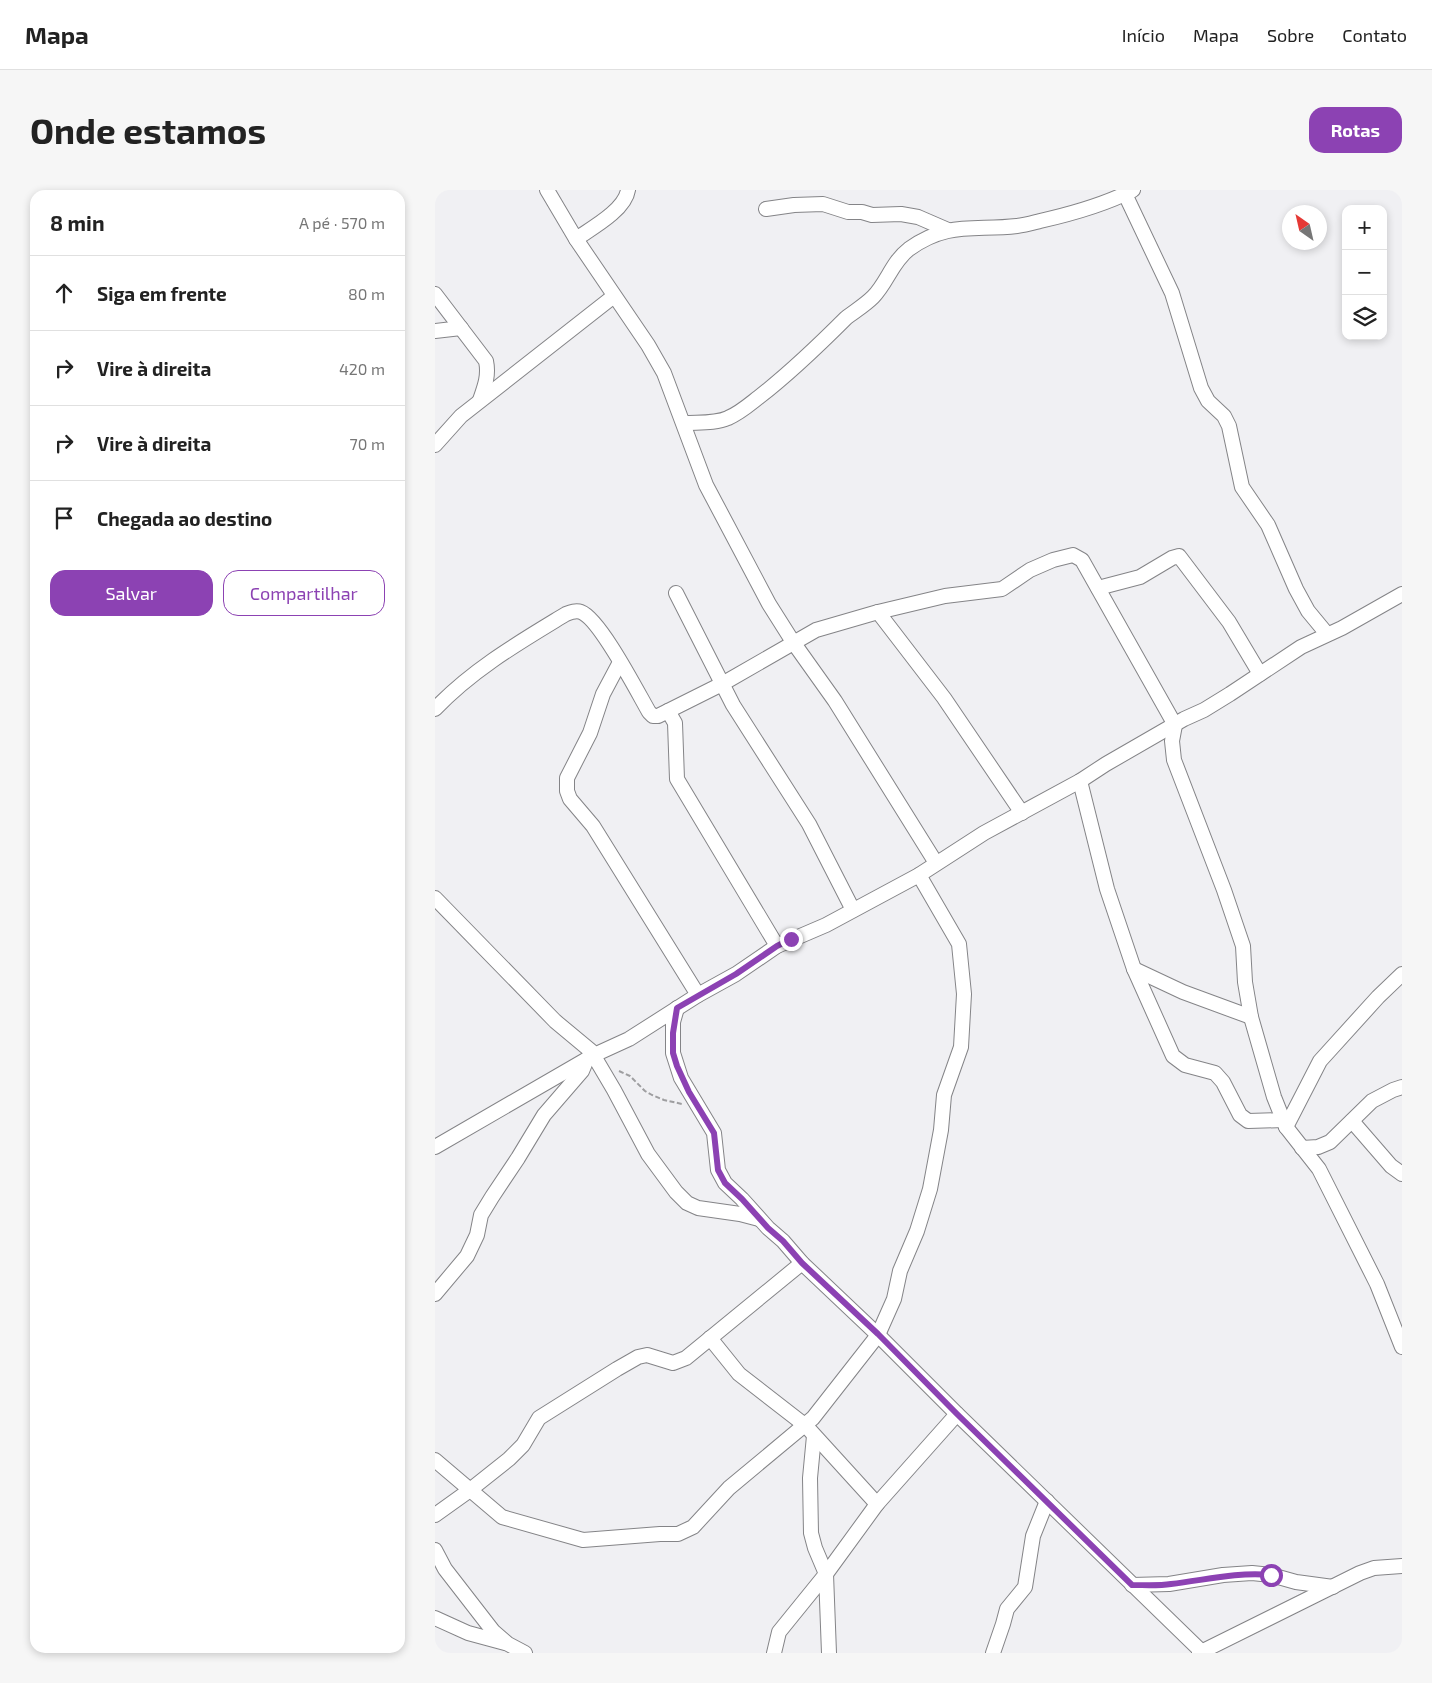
<!DOCTYPE html>
<html lang="pt">
<meta charset="utf-8">
<style>
:root{--surface:#fff;--page:#f6f6f6;--text:#222;--muted:#767676;--line:#e0e0e0;--accent:#8c42b3}
body{margin:0;font-family:"Exo 2",sans-serif;background:var(--page);color:var(--text)}
.controls{position:absolute;right:15px;top:15px;display:grid;overflow:hidden;border-radius:10px;box-shadow:0 2px 8px #0003}
.controls button{width:45px;height:45px;display:grid;place-items:center;padding:0;border:0;border-bottom:1px solid var(--line);background:var(--surface);color:var(--text);font:25px sans-serif}
.compass{position:absolute;left:847px;top:15px;width:45px;height:45px;border-radius:50%;background:var(--surface);box-shadow:0 2px 8px #0003;rotate:326deg}
.stop{position:absolute;width:15px;height:15px;margin:-11px;border:4px solid #8c42b3;border-radius:50%;background:#fff}
.stop.end{background:#8c42b3;border-color:#fff;box-shadow:0 1px 5px #0008}
.list{margin:0;padding:0;list-style:none}
h2{display:flex;justify-content:space-between;align-items:center;height:65px;margin:0;padding:0 20px;font-size:21px}
h2 small{font-size:16px;font-weight:400;color:var(--muted)}
.list li{display:grid;grid-template-columns:32px 1fr auto;gap:15px;align-items:center;box-sizing:border-box;height:75px;padding:0 20px;border-top:1px solid var(--line)}
.list b{display:block;font-size:19px;white-space:nowrap}
.list em{font-size:16px;font-style:normal;color:var(--muted)}
.actions{display:flex;gap:10px;padding:15px 20px}
.actions a{flex:1;padding:11px 0;border:1px solid var(--accent);border-radius:15px;text-align:center;font-size:18px;color:var(--accent)}
.actions .main{background:var(--accent);color:#fff}
.icon{flex:none;width:28px;height:28px;fill:none;stroke:currentColor;stroke-width:2;stroke-linecap:round;stroke-linejoin:round}
.map{position:relative;flex:none;width:967px;height:1463px;overflow:hidden;border-radius:15px}
header{display:flex;align-items:center;gap:30px;box-sizing:border-box;height:70px;padding:0 25px;background:var(--surface);border-bottom:1px solid var(--line)}
header strong{font-size:24px}
nav{display:flex;gap:28px;margin-inline-start:auto;font-size:18px}
.intro{display:flex;align-items:center;justify-content:space-between;box-sizing:border-box;height:120px;padding:0 30px}
h1{margin:0;font-size:35px}
.button{padding:12px 22px;border-radius:15px;background:var(--accent);color:#fff;font-size:18px;font-weight:700}
main{display:flex;gap:30px;padding:0 30px}
aside{flex:1;background:var(--surface);border-radius:15px;box-shadow:0 2px 8px #0003}
.map>svg:first-child{display:block}
.lines{fill:none;stroke-linecap:round;stroke-linejoin:round}
.street-casing{stroke:#848487;stroke-width:16}
.path{stroke:#9e9ea0;stroke-width:2;stroke-dasharray:5 2.5;stroke-linecap:butt}
.street{stroke:#fff;stroke-width:14}
.route{stroke:#8c42b3;stroke-width:6}
</style>
<header>
<strong>Mapa</strong>
<nav><a>Início</a><a>Mapa</a><a>Sobre</a><a>Contato</a></nav>
</header>
<div class="intro"><h1>Onde estamos</h1><a class="button">Rotas</a></div>
<main>
<aside>
<h2>8 min<small>A pé · 570 m</small></h2>
<ul class="list">
<li><svg class="icon" aria-label="ahead" viewBox="0 0 24 24"><path d="M12 20V5M6 11l6-6 6 6"/></svg><div><b>Siga em frente</b></div><em>80 m</em></li>
<li><svg class="icon" aria-label="right" viewBox="0 0 24 24"><path d="M7 20v-9h11M14 6l5 5-5 5"/></svg><div><b>Vire à direita</b></div><em>420 m</em></li>
<li><svg class="icon" aria-label="right" viewBox="0 0 24 24"><path d="M7 20v-9h11M14 6l5 5-5 5"/></svg><div><b>Vire à direita</b></div><em>70 m</em></li>
<li><svg class="icon" aria-label="arrive" viewBox="0 0 24 24"><path d="M6 21V4h12l-3 4 3 4H6"/></svg><div><b>Chegada ao destino</b></div></li>
</ul>
<div class="actions"><a class="main">Salvar</a><a>Compartilhar</a></div>
</aside>
<div class="map">
<svg width="967" height="1463" viewBox="0 0 967 1463">
<rect width="100%" height="100%" fill="#f0f0f3"/>
<g class="lines">
<defs>
<g id="street">
<polyline points="112,0 141,49 213,155 229,183 271,295 334,414 358,452 400,511 501,673"/>
<polyline points="690,4 737,103 766,198 773,211 789,226 794,236 807,297 833,335 861,399 873,421 892,444"/>
<polyline points="331,19 359,15 388,14 413,22 427,22 437,25 466,24 483,27 513,40"/>
<path d="M141 49C157 38 190 20 193 0"/>
<path d="M0 104 51 171C54 185 50 196 45 210"/>
<polyline points="0,141 26,138"/>
<path d="M249 233C263 232 280 234 293 228 305 223 315 214 324 207 355 183 383 156 411 128 420 121 430 115 438 107 452 93 457 72 474 59 513 31 539 41 582 36 590 35 597 33 605 31 636 24 669 15 698 0"/>
<polyline points="0,255 26,226 179,106"/>
<polyline points="663,398 705,387 737,368 744,366 794,432 825,484"/>
<polyline points="241,403 298,515 374,634 418,720"/>
<polyline points="443,422 509,508 587,623"/>
<polyline points="185,472 168,504 155,543 132,588 132,601 135,609 158,636 263,805"/>
<path d="M0 519C38 479 85 452 131 424 136 422 141 420 146 422 165 429 203 503 214 522L218 526H223L287 494 381 440 443 422 510 406 567 399 595 380 618 370 638 365 647 370 740 535 737 551 739 570 789 700 808 756 810 792 816 827 839 907 851 937 884 979 942 1094 967 1157"/>
<polyline points="233,521 240,533 242,589 342,756"/>
<polyline points="645,591 672,699 699,779 738,866 750,875 780,883 788,892 805,925 813,931 849,930"/>
<polyline points="0,708 120,831 156,861 179,900 213,964 241,1002 252,1013 263,1018 305,1024 324,1029"/>
<polyline points="699,779 748,802 816,827"/>
<polyline points="242,818 238,832 238,863 246,888 279,943 283,980 290,993 307,1009 333,1038 348,1051 367,1073 443,1145 522,1224 768,1463"/>
<polyline points="917,931 956,976 967,984"/>
<polyline points="851,937 885,871 943,807 967,784"/>
<polyline points="0,957 159,865 194,849 263,805 301,784 342,756 391,735 484,685 549,643 645,591 671,574 749,529 769,520 795,504 866,457 907,438 967,404"/>
<polyline points="867,958 883,957 895,952 937,911 958,900 967,897"/>
<polyline points="0,1104 32,1066 42,1045 46,1025 57,1007 83,968 109,925 147,881 152,869"/>
<polyline points="275,1148 304,1184 371,1236 442,1314"/>
<polyline points="379,1246 375,1288 376,1343 380,1358 391,1384 394,1463"/>
<polyline points="0,1270 67,1327 148,1350 225,1344 243,1344 258,1337 294,1298 378,1228 443,1145 459,1109 465,1081 482,1041 495,999 506,940 509,905 526,857 529,804 524,754 484,685"/>
<polyline points="0,1325 35,1300 74,1269 88,1255 104,1228 182,1179 203,1167 212,1165 238,1173 251,1168 367,1073"/>
<polyline points="0,1360 10,1379 58,1441 73,1454 90,1463"/>
<polyline points="697,1395 734,1394 788,1385 817,1383 836,1385 861,1392 898,1397"/>
<polyline points="0,1428 33,1443 70,1453"/>
<polyline points="339,1463 344,1442 391,1384 442,1314 522,1224"/>
<polyline points="558,1463 568,1434 572,1419 590,1397 598,1346 612,1311"/>
<polyline points="764,1463 925,1383 939,1378 967,1376"/>
</g>
</defs>
<use href="#street" class="street-casing"/>
<polyline class="path" points="184,881 195,886 210,901 217,905 229,910 247,914"/>
<use href="#street" class="street"/>
</g>
<g class="lines">
<path class="route" d="M356 749 342 756 301 784 242 818 238 843V863L242 876 254 902 279 943 283 980 290 993 307 1009 333 1038 348 1051 367 1073 443 1144 522 1224 697 1395C710 1395 723 1396 736 1394 771 1390 800 1382 836 1385"/>
</g>
</svg>
<div class="controls">
<button>+</button>
<button>−</button>
<button><svg class="icon" aria-label="layers" viewBox="0 0 24 24"><path d="M12 4l9 5-9 5-9-5zM3 14l9 5 9-5"/></svg></button>
</div>
<svg class="compass" viewBox="-18 -18 36 36"><path d="M0-13l5 13h-10z" fill="#e53935"/><path d="M0 13l5-13h-10z" fill="#767676"/></svg>
<div class="stop" style="left:836px;top:1385px"></div>
<div class="stop end" style="left:356px;top:749px"></div>
</div>
</main>
